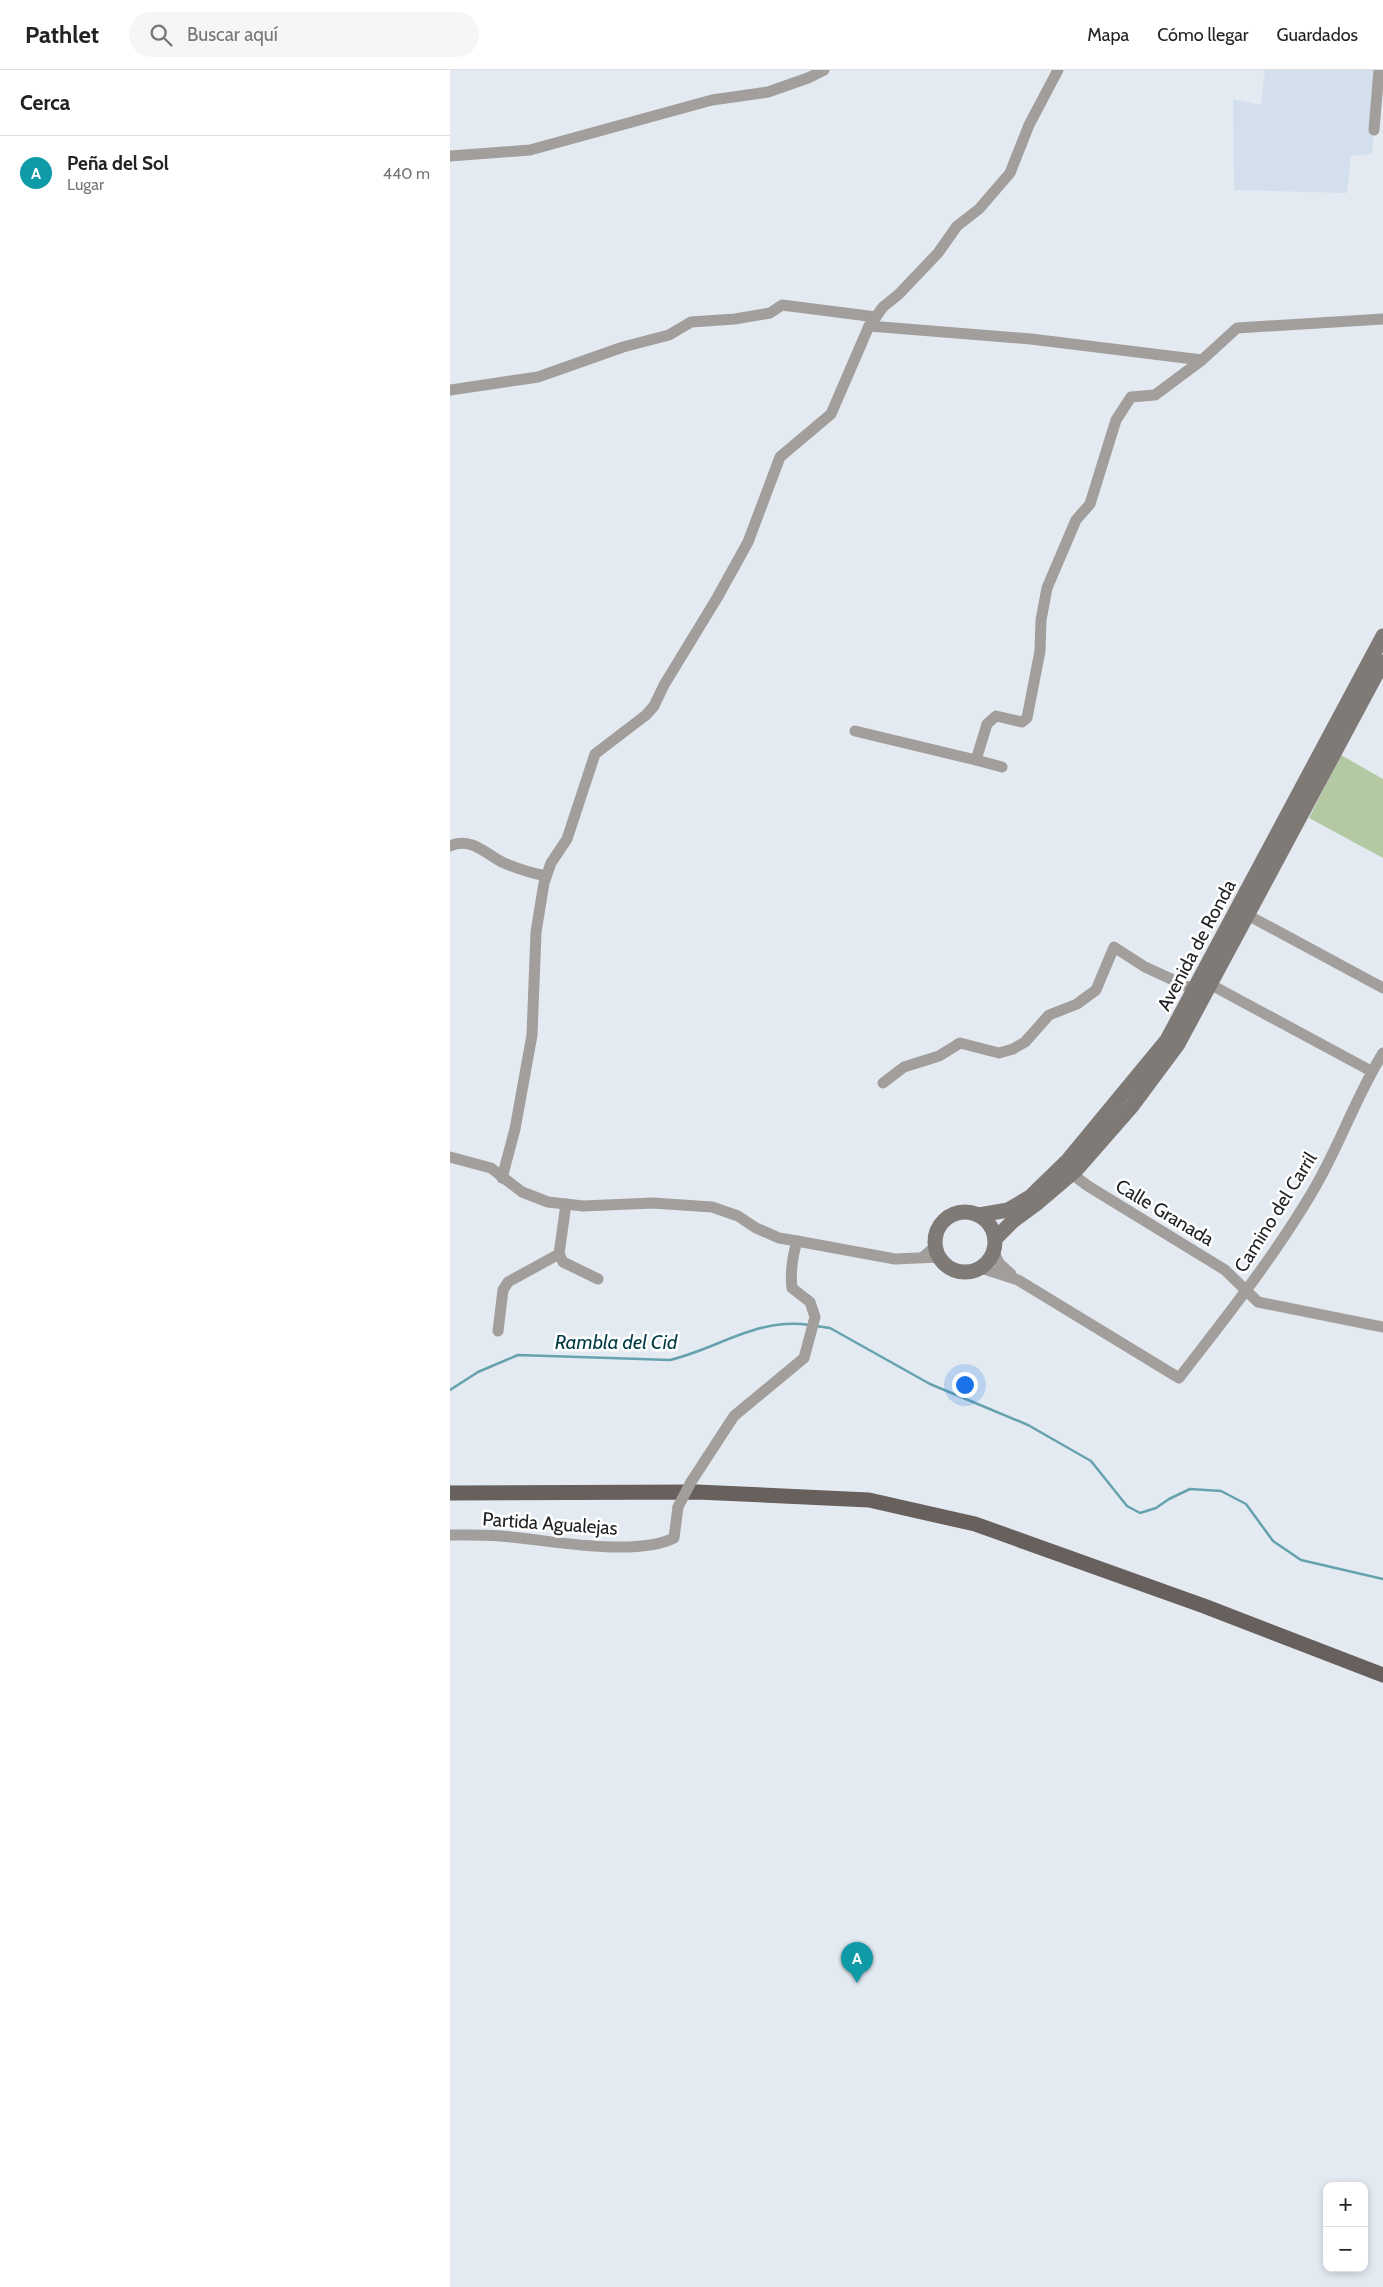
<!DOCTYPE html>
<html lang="es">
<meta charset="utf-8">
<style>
:root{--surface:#fff;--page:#f6f6f6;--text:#222;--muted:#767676;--line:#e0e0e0;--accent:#0b8043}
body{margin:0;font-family:Cabin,sans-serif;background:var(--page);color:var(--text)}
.controls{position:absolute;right:15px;bottom:15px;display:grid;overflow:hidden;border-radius:10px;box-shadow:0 2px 8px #0003}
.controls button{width:45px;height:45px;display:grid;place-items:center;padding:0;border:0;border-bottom:1px solid var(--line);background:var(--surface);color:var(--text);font:25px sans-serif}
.you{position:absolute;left:514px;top:1314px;width:18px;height:18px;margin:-12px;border:4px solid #fff;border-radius:50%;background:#1a73e8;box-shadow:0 0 0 8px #1a73e833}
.badge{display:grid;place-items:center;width:32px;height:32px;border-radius:50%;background:var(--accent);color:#fff;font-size:16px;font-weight:700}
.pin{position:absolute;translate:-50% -41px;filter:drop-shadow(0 1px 2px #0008)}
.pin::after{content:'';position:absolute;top:26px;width:18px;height:15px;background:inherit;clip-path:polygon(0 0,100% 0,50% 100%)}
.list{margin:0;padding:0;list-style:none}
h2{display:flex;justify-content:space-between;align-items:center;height:65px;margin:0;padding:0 20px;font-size:21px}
h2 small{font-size:16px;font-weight:400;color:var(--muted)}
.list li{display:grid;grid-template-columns:32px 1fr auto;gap:15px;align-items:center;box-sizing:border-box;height:75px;padding:0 20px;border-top:1px solid var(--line)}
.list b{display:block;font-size:19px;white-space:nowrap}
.list p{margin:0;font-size:16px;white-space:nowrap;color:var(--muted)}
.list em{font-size:16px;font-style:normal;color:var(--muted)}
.icon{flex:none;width:28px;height:28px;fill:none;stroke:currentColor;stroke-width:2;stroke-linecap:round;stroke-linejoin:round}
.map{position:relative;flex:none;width:933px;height:2217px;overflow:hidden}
header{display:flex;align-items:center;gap:30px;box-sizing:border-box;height:70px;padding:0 25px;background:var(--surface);border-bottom:1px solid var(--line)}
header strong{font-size:24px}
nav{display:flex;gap:28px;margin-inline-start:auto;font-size:18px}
.search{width:350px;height:45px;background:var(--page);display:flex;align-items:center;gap:12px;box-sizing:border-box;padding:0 18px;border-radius:28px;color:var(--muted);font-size:19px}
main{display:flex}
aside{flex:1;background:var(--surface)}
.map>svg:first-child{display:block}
.built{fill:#d4dfed}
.green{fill:#b3c9a3}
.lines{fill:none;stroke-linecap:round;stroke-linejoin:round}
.stream{stroke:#65a2ad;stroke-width:2.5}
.street{stroke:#a29e9c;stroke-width:11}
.secondary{stroke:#807a77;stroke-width:15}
.primary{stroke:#67605d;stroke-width:15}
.street-bridge{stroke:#a29e9c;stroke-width:11}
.labels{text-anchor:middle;stroke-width:5;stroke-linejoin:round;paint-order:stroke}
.street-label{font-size:19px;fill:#212326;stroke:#fff}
.water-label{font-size:20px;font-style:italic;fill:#003b44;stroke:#fff}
</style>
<header>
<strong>Pathlet</strong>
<div class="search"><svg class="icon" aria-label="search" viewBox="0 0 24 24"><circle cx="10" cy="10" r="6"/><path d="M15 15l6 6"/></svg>Buscar aquí</div>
<nav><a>Mapa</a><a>Cómo llegar</a><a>Guardados</a></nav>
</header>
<main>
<aside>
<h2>Cerca<small></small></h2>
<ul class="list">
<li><span class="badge" style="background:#0f9aa8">A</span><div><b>Peña del Sol</b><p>Lugar</p></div><em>440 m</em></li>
</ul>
</aside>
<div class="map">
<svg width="933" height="2217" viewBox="0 0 933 2217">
<rect width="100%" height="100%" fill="#e4eaf2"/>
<polygon class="built" points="815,0 928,0 922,84 901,86 897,123 784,120 783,29 811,35"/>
<polygon class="green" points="891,685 933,709 933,788 859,748"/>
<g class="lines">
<g class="stream">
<polyline points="366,1256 380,1258 480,1314 578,1355 641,1391 677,1436 690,1443 706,1438 719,1429 740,1419 771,1421 796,1434 823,1471 851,1490 933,1509"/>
<path d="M0 1320 28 1302 68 1285 220 1290C267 1279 308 1247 359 1255"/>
</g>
<g class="street">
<polyline points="924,60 929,0"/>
<polyline points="0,86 80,80 262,30 318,22 358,8 374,0"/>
<polyline points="419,256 581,269 752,290 787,258 933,249"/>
<polyline points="0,320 88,307 173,277 219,265 241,252 285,249 320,243 332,235 426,247"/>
<polyline points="405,661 526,690"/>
<polyline points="552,697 526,690 537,654 546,646 572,652 577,648 590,581 591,550 597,518 626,450 640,434 666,350 681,327 705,325 752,290"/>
<path d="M0 776C21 766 37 785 54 793 68 799 81 803 96 806"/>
<polyline points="792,842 933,918"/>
<polyline points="754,911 921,1001"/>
<polyline points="433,1013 454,997 489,986 510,973 549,983 563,979 575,972 599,945 627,934 646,920 664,877 695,897 745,920"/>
<polyline points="0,1087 41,1098 72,1122 98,1132 133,1136 203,1133 262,1137 288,1146 306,1158 329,1168 347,1171"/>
<polyline points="615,1099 638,1116 775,1200 808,1232 933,1257"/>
<polyline points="52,1108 65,1059 82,965 86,862 94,813 101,793 117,769 145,684 196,645 204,636 214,615 267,528 298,472 330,387 381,344 419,256 433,237 449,224 488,183 507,156 529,139 560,103 579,55 608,0"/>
<polyline points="544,1182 549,1193 561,1204"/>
<polyline points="109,1184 113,1192 148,1209"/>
<polyline points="473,1187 486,1176"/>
<path d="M531 1198 568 1210 729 1308C776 1247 825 1186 864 1119 890 1075 906 1026 933 983"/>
<polyline points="48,1261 53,1220 58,1212 109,1184 116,1134"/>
<path d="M241 1412 284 1346 354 1288 365 1247 360 1232 342 1218C340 1201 342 1188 347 1171L445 1189 490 1187"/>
<path d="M0 1465C21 1465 41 1464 61 1467 104 1471 185 1487 224 1468L228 1437"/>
</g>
<g class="secondary">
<circle cx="515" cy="1172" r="30"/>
<polyline points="529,1145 558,1140 580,1127 618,1090 717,970 933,566"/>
<polyline points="545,1169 563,1151 586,1134 626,1100 682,1036 728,974 933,592"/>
</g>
<polyline class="primary" points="0,1423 247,1422 419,1430 525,1454 754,1536 933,1605"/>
<polyline class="street-bridge" points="228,1437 241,1412"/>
</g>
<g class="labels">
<g class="street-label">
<text transform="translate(746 875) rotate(-62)" y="7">Avenida de Ronda</text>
<text transform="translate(715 1142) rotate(31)" y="7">Calle Granada</text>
<text transform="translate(825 1142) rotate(-58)" y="7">Camino del Carril</text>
<text transform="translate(100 1453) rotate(4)" y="7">Partida Agualejas</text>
</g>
<g class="water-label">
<text x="166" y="1279">Rambla del Cid</text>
</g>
</g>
</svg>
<div class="controls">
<button>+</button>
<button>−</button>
</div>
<div class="you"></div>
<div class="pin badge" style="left:407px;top:1913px;background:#0f9aa8">A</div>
</div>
</main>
